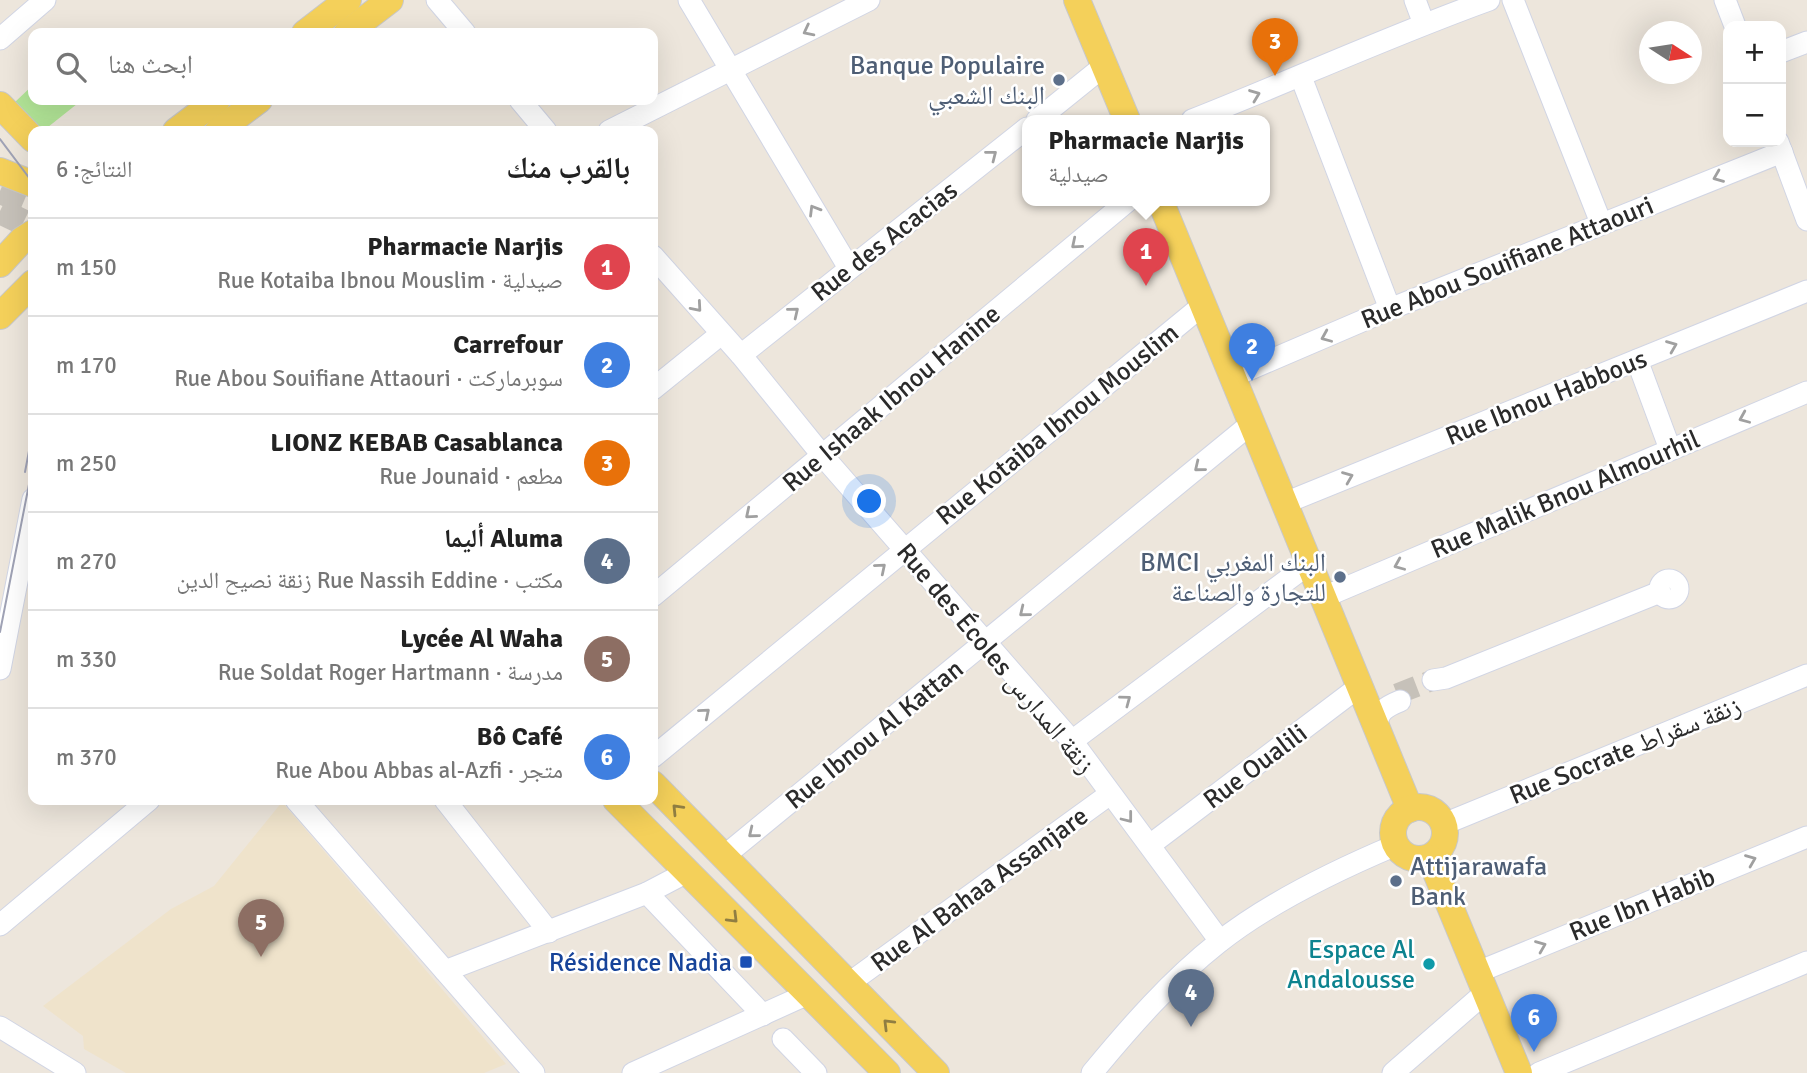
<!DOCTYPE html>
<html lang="ar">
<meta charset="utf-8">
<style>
:root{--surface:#fff;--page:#f2f2f2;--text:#222;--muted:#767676;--line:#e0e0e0;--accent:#385dfe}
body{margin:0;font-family:Signika,"Noto Naskh Arabic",sans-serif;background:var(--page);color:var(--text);direction:rtl}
.controls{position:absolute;right:21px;top:21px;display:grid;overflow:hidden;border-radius:14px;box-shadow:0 7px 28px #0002}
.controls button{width:63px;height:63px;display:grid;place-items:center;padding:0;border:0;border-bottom:2px solid var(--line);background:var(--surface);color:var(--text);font:35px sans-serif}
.compass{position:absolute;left:1639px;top:21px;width:63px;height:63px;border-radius:50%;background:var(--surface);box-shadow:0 7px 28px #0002;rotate:102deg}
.you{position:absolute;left:870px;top:502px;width:24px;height:24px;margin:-18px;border:5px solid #fff;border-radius:50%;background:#1a73e8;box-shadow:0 0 0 10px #1a73e833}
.badge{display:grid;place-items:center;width:46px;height:46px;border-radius:50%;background:var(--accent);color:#fff;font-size:23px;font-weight:700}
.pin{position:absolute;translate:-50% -58px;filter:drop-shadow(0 2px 4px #0008)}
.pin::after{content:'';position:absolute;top:37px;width:24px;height:21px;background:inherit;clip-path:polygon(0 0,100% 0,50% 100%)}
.popup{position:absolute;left:1022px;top:115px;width:248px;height:91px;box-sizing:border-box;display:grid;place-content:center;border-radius:14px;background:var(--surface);filter:drop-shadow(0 2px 5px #0005);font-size:23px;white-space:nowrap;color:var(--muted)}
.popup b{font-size:26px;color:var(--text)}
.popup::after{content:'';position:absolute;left:50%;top:100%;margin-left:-14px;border:14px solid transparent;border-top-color:var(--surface)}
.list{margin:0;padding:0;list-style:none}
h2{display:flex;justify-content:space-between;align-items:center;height:91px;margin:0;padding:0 28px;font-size:30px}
h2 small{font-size:23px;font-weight:400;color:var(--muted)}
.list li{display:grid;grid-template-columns:46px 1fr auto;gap:21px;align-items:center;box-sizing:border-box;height:98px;padding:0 28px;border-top:2px solid var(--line)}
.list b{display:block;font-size:26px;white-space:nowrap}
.list p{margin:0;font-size:23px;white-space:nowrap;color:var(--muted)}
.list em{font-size:23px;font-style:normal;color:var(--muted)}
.icon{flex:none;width:38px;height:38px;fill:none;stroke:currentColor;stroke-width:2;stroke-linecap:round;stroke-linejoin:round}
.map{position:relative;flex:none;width:1807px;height:1073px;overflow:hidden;direction:ltr}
.search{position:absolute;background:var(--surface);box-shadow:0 7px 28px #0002;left:28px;top:28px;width:630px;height:77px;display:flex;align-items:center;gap:18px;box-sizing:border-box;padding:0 24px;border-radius:14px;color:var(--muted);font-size:26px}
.panel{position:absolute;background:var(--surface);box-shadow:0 7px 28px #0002;left:28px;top:126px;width:630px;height:679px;border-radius:14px;direction:rtl}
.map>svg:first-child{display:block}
.education{fill:#efe3cb}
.green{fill:#b2e597}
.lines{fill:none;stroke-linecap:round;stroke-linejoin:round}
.minor-tunnel{stroke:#c6c1b9;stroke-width:21;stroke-dasharray:21 10;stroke-linecap:butt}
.major-tunnel{stroke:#c6c1b9;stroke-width:26;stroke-dasharray:26 13;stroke-linecap:butt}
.minor-casing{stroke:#d1d5e4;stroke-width:23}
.major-casing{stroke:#c8c8c8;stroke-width:28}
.minor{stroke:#fff;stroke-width:21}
.major{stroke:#f4d05a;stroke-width:26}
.tram{stroke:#9fa2b5;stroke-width:2}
.oneway{stroke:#a0a0a0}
.oneway2{stroke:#907e42}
.service-dot{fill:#5c6f8a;stroke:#fff;stroke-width:2.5}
.transit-dot{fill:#1a4fb4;stroke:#fff;stroke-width:2.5}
.culture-dot{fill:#0f9aa8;stroke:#fff;stroke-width:2.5}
.labels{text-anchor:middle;stroke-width:5;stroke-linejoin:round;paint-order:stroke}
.service-label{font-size:26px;fill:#4e5e75;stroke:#fff;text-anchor:end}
.street-label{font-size:26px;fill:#2b2b2b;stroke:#fff}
.culture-label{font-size:26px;fill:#0d838f;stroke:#fff;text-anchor:end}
.transit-label{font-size:26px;fill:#164399;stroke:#fff;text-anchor:end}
</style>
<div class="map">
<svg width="1807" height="1073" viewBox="0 0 1807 1073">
<rect width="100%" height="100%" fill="#ede6dc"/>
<polygon class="education" points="282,802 506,1064 484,1073 126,1073 84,1049 83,1036 43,1006 171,909 214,886"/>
<polygon class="green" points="33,85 33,100 82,100 43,131 15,102"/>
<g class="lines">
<polyline class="minor-tunnel" points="1397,694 1433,680"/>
<g class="major-tunnel">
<polyline points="0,191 33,205"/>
<polyline points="0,211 33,227"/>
</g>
<defs>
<g id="minor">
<polyline points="437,0 465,33"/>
<polyline points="689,0 849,268"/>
<polyline points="1415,0 1424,24"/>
<polyline points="1513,0 1601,223"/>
<polyline points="1725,0 1735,26"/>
<polyline points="0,39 45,0"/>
<polyline points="1781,52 1807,42"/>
<polyline points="1301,77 1390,309"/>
<polyline points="520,100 546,131"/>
<polyline points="1037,120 1104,66"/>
<path d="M1192 120C1291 81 1389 36 1489 0"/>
<polyline points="609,131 869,0"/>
<polyline points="1778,142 1807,220"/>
<polyline points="653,256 741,355 822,455 1072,741 1220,941"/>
<polyline points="741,355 1027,128"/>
<polyline points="1637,360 1670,449"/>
<polyline points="1234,376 1390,309 1782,152"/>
<polyline points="653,389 721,334"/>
<polyline points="1285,503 1807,291"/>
<circle cx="1669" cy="589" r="9"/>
<polyline points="653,596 1129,200"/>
<polyline points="1324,597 1807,392"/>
<polyline points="0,669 33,499"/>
<polyline points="1433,680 1446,678 1660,592"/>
<path d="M1377 728C1377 712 1385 707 1400 701"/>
<polyline points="1072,741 1310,563"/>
<polyline points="653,757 1203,305"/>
<polyline points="296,800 534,1073"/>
<polyline points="445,800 549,932"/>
<polyline points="1444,824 1807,675"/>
<polyline points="1150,845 1360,686"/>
<polyline points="723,857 1252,423"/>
<polyline points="647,893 763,1015"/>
<polyline points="0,925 149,800"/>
<polyline points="445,971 647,893 687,872"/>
<polyline points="1478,972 1807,837"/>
<polyline points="848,984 1110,794"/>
<polyline points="0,1027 75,1073"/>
<polyline points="783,1039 816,1073"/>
<polyline points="633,1073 808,994"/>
<path d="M1092 1073C1130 1027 1171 980 1218 943 1267 904 1339 869 1396 845"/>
<polyline points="1393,1073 1486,992"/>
<polyline points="1539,1073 1807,962"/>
</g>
<g id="major">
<polyline points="1077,0 1127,120"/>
<polyline points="305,33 348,0"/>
<polyline points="347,33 390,0"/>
<polyline points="0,105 33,139"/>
<polyline points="176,131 217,100"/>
<polyline points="218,131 259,100"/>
<polyline points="0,171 33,184"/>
<polyline points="1160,200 1410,809"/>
<polyline points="0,264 22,240 33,233"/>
<polyline points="0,316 33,283"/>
<polyline points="653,784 936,1073"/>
<polyline points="616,800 887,1073"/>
<circle cx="1419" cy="833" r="26"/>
<polyline points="1430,858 1519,1073"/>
</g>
</defs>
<use href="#minor" class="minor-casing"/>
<use href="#major" class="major-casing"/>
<use href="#minor" class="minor"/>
<use href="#major" class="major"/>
<g class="tram">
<polyline points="0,139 33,183"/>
<polyline points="25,472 33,430"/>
<polyline points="0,632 33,464"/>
</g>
</g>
<defs><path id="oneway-chevron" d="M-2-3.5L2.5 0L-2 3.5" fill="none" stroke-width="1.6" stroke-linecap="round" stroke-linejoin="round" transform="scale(1.75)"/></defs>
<g class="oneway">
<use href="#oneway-chevron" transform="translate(808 31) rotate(153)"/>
<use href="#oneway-chevron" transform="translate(1255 95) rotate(-21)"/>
<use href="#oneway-chevron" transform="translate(992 155) rotate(-38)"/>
<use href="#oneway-chevron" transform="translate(1718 177) rotate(158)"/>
<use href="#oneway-chevron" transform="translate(814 210) rotate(-121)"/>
<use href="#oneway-chevron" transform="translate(1076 244) rotate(140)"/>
<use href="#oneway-chevron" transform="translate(697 307) rotate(49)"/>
<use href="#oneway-chevron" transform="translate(794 312) rotate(-39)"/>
<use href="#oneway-chevron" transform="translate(1326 337) rotate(157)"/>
<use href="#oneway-chevron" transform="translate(1672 346) rotate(-22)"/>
<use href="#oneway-chevron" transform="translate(1744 418) rotate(157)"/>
<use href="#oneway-chevron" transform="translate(1199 467) rotate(141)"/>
<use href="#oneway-chevron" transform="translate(1348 477) rotate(-22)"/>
<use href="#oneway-chevron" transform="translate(750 514) rotate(140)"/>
<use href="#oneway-chevron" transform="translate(1399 565) rotate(157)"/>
<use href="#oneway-chevron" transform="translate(881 568) rotate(-40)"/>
<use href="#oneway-chevron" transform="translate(1024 612) rotate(141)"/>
<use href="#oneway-chevron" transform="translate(1126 700) rotate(-37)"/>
<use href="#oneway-chevron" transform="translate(705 713) rotate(-40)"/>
<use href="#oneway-chevron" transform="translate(1128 818) rotate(52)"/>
<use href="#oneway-chevron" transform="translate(753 833) rotate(141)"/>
<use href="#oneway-chevron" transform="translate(1751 860) rotate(-22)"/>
<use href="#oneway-chevron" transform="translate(1541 946) rotate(-22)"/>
</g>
<g class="oneway2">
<use href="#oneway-chevron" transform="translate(677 809) rotate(-134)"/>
<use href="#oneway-chevron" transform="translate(733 918) rotate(45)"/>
<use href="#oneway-chevron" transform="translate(888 1024) rotate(-135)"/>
</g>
<g class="service-dot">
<circle cx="1059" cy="80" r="7"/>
<circle cx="1340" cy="577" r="7"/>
<circle cx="1396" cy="881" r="7"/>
</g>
<rect class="transit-dot" x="739" y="955" width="14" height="14" rx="3.5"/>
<circle class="culture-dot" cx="1429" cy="964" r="7"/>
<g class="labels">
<g class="service-label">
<text x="1045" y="74">Banque Populaire<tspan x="1045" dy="30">البنك الشعبي</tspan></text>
<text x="1326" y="571">BMCI البنك المغربي<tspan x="1326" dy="30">للتجارة والصناعة</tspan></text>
<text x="1410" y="875" text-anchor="start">Attijarawafa<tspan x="1410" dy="30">Bank</tspan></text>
</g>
<g class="street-label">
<text transform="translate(884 241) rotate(-38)" y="9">Rue des Acacias</text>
<text transform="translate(1507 262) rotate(-22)" y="9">Rue Abou Souifiane Attaouri</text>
<text transform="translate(1546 397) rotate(-22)" y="9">Rue Ibnou Habbous</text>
<text transform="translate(891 398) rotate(-40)" y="9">Rue Ishaak Ibnou Hanine</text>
<text transform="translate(1057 424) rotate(-39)" y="9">Rue Kotaiba Ibnou Mouslim</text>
<text transform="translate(1565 494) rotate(-23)" y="9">Rue Malik Bnou Almourhil</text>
<text transform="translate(996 658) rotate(50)" y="9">Rue des Écoles زنقة المدارس</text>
<text transform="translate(874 734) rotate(-39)" y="9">Rue Ibnou Al Kattan</text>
<text transform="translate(1625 750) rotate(-22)" y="9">Rue Socrate زنقة سقراط</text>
<text transform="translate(1255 766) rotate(-37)" y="9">Rue Oualili</text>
<text transform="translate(979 889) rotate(-36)" y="9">Rue Al Bahaa Assanjare</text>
<text transform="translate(1642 904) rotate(-22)" y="9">Rue Ibn Habib</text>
</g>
<g class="culture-label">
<text x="1415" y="958">Espace Al<tspan x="1415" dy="30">Andalousse</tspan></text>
</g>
<g class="transit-label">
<text x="732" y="971">Résidence Nadia</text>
</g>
</g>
</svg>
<div class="controls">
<button>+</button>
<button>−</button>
</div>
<svg class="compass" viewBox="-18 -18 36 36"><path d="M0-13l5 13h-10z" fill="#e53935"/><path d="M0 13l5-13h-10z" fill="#767676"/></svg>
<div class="you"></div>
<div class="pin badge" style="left:1146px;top:286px;background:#e0444e">1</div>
<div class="popup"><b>Pharmacie Narjis</b>صيدلية</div>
<div class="pin badge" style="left:1252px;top:381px;background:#3f7fe0">2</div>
<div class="pin badge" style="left:1275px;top:76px;background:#e8710a">3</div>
<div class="pin badge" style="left:1191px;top:1027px;background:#5c6f8a">4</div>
<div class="pin badge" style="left:261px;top:957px;background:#8d6e63">5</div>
<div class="pin badge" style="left:1534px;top:1052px;background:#3f7fe0">6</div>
<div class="search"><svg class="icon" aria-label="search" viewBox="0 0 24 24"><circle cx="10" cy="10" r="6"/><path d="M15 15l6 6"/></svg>ابحث هنا</div>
<section class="panel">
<h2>بالقرب منك<small>النتائج: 6</small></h2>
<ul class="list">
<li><span class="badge" style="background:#e0444e">1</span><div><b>Pharmacie Narjis</b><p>صيدلية · Rue Kotaiba Ibnou Mouslim</p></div><em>150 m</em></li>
<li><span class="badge" style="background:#3f7fe0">2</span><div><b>Carrefour</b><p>سوبرماركت · Rue Abou Souifiane Attaouri</p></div><em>170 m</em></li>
<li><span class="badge" style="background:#e8710a">3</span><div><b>LIONZ KEBAB Casablanca</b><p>مطعم · Rue Jounaid</p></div><em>250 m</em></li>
<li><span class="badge" style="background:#5c6f8a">4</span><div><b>Aluma أليما</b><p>مكتب · Rue Nassih Eddine زنقة نصيح الدين</p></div><em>270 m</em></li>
<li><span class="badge" style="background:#8d6e63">5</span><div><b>Lycée Al Waha</b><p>مدرسة · Rue Soldat Roger Hartmann</p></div><em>330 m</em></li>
<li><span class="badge" style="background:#3f7fe0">6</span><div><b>Bô Café</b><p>متجر · Rue Abou Abbas al-Azfi</p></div><em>370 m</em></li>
</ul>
</section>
</div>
